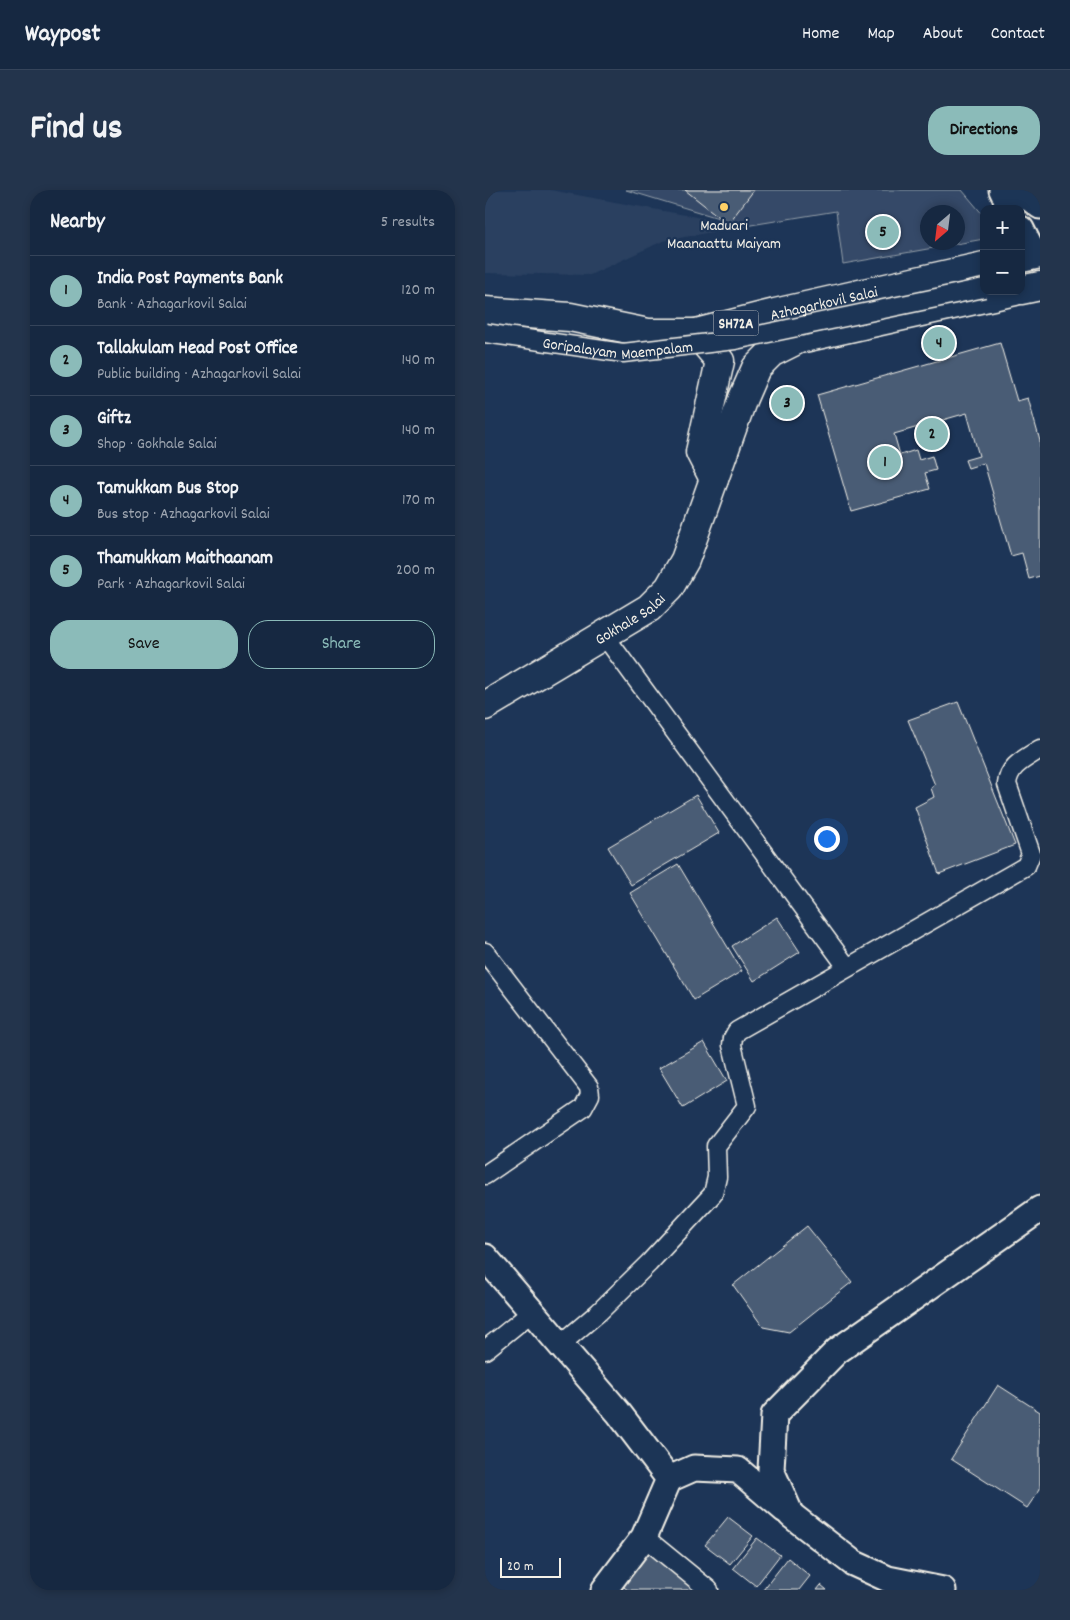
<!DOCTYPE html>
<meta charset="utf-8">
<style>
:root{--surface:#162841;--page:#23344c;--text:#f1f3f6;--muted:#9ea6b1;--line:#35445a;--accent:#8bbbb9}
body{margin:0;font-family:Dekko,sans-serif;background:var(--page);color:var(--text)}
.controls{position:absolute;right:15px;top:15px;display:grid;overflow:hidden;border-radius:10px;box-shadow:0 2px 8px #0003}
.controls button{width:45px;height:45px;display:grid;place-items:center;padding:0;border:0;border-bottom:1px solid var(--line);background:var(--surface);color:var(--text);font:25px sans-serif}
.compass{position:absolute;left:435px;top:15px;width:45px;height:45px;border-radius:50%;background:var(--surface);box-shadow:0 2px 8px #0003;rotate:208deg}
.scale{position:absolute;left:15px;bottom:12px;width:61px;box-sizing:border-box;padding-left:5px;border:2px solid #f4f1e8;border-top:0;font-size:14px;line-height:18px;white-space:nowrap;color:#f4f1e8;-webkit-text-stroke:4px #1d3557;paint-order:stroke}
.you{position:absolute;left:341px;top:648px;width:18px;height:18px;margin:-12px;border:4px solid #fff;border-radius:50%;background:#1a73e8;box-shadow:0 0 0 8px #1a73e833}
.badge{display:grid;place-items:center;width:32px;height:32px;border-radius:50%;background:var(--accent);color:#111;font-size:16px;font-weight:700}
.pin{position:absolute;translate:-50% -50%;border:2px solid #fff;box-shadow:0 1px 5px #0006}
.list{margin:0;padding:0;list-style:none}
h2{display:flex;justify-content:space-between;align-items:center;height:65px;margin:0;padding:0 20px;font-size:21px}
h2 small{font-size:16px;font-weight:400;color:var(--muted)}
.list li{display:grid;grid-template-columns:32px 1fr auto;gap:15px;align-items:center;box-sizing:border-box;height:70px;padding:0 20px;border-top:1px solid var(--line)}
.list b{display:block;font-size:19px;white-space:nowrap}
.list p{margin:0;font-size:16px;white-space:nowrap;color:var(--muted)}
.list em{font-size:16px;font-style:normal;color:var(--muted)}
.actions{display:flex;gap:10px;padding:15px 20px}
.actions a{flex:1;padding:11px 0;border:1px solid var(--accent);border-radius:20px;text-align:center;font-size:18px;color:var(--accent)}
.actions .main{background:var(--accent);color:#111}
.map{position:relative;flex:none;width:555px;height:1400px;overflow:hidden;border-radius:20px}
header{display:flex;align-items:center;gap:30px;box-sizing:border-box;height:70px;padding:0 25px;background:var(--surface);border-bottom:1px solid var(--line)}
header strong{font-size:24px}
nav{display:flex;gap:28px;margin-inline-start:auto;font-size:18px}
.intro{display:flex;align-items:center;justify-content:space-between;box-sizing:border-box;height:120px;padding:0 30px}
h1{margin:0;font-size:35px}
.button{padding:12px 22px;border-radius:20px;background:var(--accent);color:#111;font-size:18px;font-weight:700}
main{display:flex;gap:30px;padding:0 30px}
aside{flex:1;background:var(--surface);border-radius:20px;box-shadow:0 2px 8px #0003}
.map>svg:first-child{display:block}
.built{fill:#2a4060}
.green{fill:#354a67;stroke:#949ea8;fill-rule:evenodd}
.building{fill:#485b74;stroke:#f4f1e8}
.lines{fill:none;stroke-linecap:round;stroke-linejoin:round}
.street-casing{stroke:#f4f1e8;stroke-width:21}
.secondary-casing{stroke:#f4f1e8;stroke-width:29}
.highway-casing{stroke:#f4f1e8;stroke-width:31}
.street{stroke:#1d3557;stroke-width:18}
.secondary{stroke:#1d3557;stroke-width:25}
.highway{stroke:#1d3557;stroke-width:28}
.street-bridge-casing{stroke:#f4f1e8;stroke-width:21;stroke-linecap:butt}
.street-bridge{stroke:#1d3557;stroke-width:18}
.poi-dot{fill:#ffd166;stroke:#1d3557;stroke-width:2}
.labels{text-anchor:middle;stroke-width:4.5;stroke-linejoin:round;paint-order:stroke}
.shield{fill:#1d3557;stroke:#b4b9bc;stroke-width:1}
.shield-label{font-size:15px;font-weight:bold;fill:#f4f1e8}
.poi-label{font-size:16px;fill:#f4f1e8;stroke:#1d3557}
.street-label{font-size:16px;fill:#f4f1e8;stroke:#1d3557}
</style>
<header>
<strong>Waypost</strong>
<nav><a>Home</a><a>Map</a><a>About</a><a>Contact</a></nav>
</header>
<div class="intro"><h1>Find us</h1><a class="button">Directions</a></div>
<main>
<aside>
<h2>Nearby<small>5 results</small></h2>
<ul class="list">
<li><span class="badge">1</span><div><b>India Post Payments Bank</b><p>Bank · Azhagarkovil Salai</p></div><em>120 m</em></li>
<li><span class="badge">2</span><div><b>Tallakulam Head Post Office</b><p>Public building · Azhagarkovil Salai</p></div><em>140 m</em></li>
<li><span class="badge">3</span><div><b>Giftz</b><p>Shop · Gokhale Salai</p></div><em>140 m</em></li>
<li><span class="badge">4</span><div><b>Tamukkam Bus Stop</b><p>Bus stop · Azhagarkovil Salai</p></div><em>170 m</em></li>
<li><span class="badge">5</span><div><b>Thamukkam Maithaanam</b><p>Park · Azhagarkovil Salai</p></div><em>200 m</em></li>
</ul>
<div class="actions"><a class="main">Save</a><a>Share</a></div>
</aside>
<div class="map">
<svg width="555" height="1400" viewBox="0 0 555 1400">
<rect width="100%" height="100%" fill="#1d3557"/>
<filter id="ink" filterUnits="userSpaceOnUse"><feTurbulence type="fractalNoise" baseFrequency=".02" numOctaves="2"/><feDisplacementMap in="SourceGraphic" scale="10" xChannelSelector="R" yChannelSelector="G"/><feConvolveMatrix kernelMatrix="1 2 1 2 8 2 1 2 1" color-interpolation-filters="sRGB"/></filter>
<g filter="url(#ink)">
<polygon class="built" points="0,0 65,0 260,36 178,51 105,85 0,83"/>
<path class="green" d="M141 0H477L499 26V49L358 74 351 21 260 36ZM442 22H472V52H442Z"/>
<g class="building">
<polygon points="200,0 269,0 243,34"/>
<polygon points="515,153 532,211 543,208 555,251 555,386 544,389 537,363 526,366 499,273 483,278 480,270 494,266 482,223 409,244 415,265 431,260 434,270 447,266 451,280 440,283 445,299 366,321 332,205"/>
<polygon points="473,512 530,655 454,684 430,617 449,607 446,598 450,595 423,530"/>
<polygon points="211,605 234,643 146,695 123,657"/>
<polygon points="193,674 257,781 209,810 145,703"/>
<polygon points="292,727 315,762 269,791 247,756"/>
<polygon points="219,852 242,891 198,918 174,878"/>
<polygon points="322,1036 367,1092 304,1142 278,1137 248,1095"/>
<polygon points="513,1195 555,1222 555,1299 542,1318 466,1269"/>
<polygon points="243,1327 268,1346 245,1374 220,1355"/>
<polygon points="272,1348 295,1365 271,1396 248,1378"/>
<polygon points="167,1357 220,1400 143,1400 136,1395"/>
<polygon points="303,1368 325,1386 314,1400 278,1400"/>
<polygon points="336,1395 342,1400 332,1400"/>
</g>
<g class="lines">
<defs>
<g id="street">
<polyline points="119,445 362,777"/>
<polyline points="0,762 104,897 105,905 98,918 0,985"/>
<path d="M75 1155 114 1122 164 1073 228 1004 232 987 231 956 262 916 247 855 248 848 252 841 541 676 546 664 522 594C524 575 540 569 555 559"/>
<polyline points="0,1160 47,1122"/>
<polyline points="159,1347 224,1400"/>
</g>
<g id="secondary">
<polyline points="517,0 526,19"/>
<polyline points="534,0 555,16"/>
<polyline points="536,39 549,65"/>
<polyline points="0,1067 133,1222 184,1289 159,1347 119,1400"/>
<polyline points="184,1289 209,1278 253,1280 300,1320"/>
<polyline points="458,1400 403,1389 368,1373 306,1325 286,1280 289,1225 352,1161 555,1019"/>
</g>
<g id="highway">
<polyline points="536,68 555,64"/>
<polyline points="536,100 555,96"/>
<path id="s1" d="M0 121 85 127 163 143H211L290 123 499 76"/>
<polyline points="211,143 235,171 215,262 229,289"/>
<path id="s2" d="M0 516 164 418 184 398 200 370 258 208 271 178 286 163 314 149 530 101"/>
</g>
</defs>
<use href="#street" class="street-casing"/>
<use href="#secondary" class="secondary-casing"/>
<use href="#highway" class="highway-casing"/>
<use href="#street" class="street"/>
<use href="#secondary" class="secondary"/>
<use href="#highway" class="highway"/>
<defs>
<g id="street-bridge">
<path id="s3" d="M0 143 138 163 250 150 499 98"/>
</g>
</defs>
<use href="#street-bridge" class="street-bridge-casing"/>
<use href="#street-bridge" class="street-bridge"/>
</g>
</g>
<circle class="poi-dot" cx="239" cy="17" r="5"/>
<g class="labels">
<rect class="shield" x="228.5" y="120.5" width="45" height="25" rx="4"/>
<g class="shield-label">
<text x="251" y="138">SH72A</text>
</g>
<g class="poi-label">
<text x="239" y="40">Maduari<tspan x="239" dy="18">Maanaattu Maiyam</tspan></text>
</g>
<g class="street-label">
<text dy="6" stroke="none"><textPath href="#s1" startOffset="344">Azhagarkovil Salai</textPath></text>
<text dy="6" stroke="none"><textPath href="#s3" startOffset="134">Goripalayam Maempalam</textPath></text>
<text dy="6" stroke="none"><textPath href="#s2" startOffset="169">Gokhale Salai</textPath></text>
</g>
</g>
</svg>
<div class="controls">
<button>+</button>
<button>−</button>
</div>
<svg class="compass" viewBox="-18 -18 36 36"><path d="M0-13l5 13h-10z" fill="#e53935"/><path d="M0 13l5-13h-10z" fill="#9ea6b1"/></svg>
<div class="scale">20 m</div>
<div class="you"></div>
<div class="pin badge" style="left:400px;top:272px">1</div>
<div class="pin badge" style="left:447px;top:244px">2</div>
<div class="pin badge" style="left:302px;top:213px">3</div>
<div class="pin badge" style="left:454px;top:153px">4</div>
<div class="pin badge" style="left:398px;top:42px">5</div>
</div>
</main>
